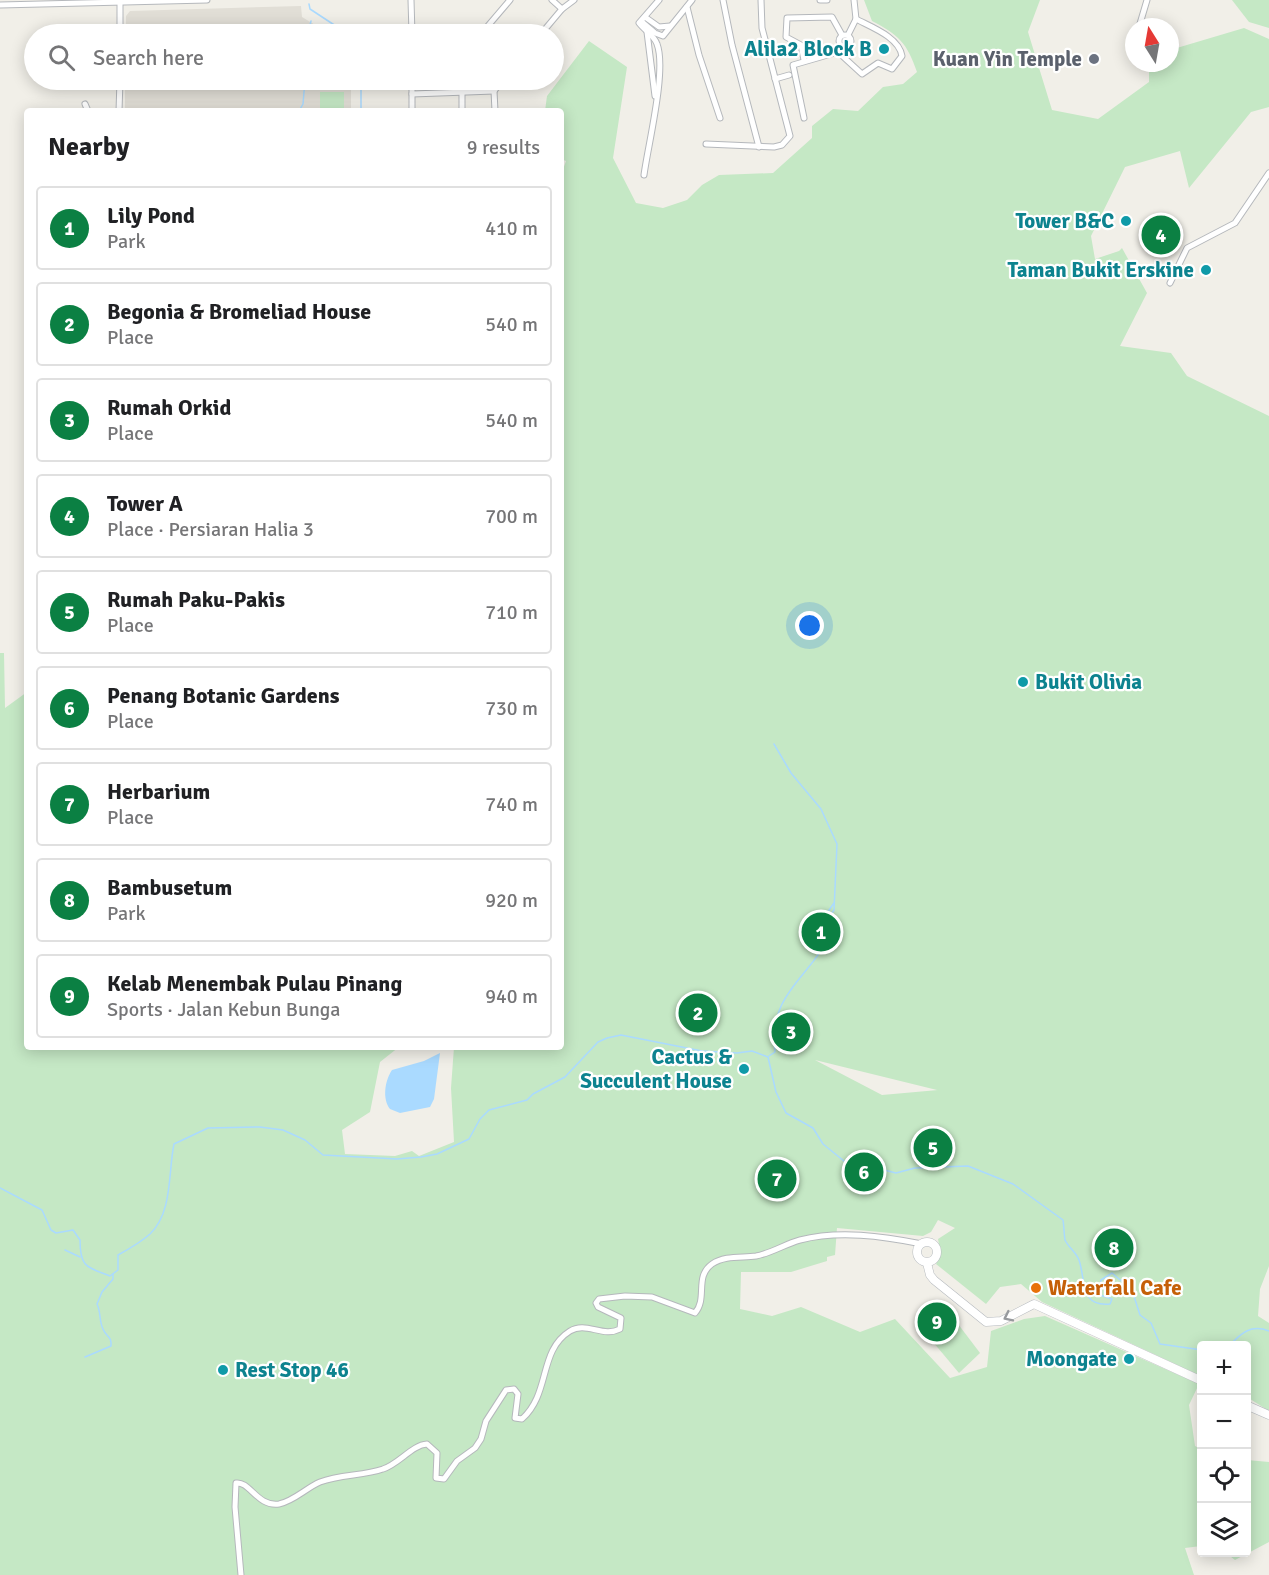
<!DOCTYPE html>
<meta charset="utf-8">
<style>
:root{--surface:#fff;--page:#f2f2f2;--text:#202124;--muted:#757577;--line:#e0e0e0;--accent:#0b8043}
body{margin:0;font-family:Signika,sans-serif;background:var(--page);color:var(--text)}
.controls{position:absolute;right:18px;bottom:18px;display:grid;overflow:hidden;border-radius:6px;box-shadow:0 3px 15px #0003}
.controls button{width:54px;height:54px;display:grid;place-items:center;padding:0;border:0;border-bottom:2px solid var(--line);background:var(--surface);color:var(--text);font:30px sans-serif}
.compass{position:absolute;left:1125px;top:18px;width:54px;height:54px;border-radius:50%;background:var(--surface);box-shadow:0 3px 15px #0003;rotate:349deg}
.you{position:absolute;left:810px;top:626px;width:21px;height:21px;margin:-15px;border:4px solid #fff;border-radius:50%;background:#1a73e8;box-shadow:0 0 0 9px #1a73e833}
.badge{display:grid;place-items:center;width:39px;height:39px;border-radius:50%;background:var(--accent);color:#fff;font-size:20px;font-weight:700}
.pin{position:absolute;translate:-50% -50%;border:3px solid #fff;box-shadow:0 2px 6px #0006}
.list{margin:0;padding:0;list-style:none}
h2{display:flex;justify-content:space-between;align-items:center;height:78px;margin:0;padding:0 24px;font-size:26px}
h2 small{font-size:20px;font-weight:400;color:var(--muted)}
.list li{display:grid;grid-template-columns:39px 1fr auto;gap:18px;align-items:center;box-sizing:border-box;height:84px;margin:0 12px 12px;padding:0 12px;border:2px solid var(--line);border-radius:6px}
.list b{display:block;font-size:22px;white-space:nowrap}
.list p{margin:0;font-size:20px;white-space:nowrap;color:var(--muted)}
.list em{font-size:20px;font-style:normal;color:var(--muted)}
.icon{flex:none;width:33px;height:33px;fill:none;stroke:currentColor;stroke-width:2;stroke-linecap:round;stroke-linejoin:round}
.map{position:relative;flex:none;width:1269px;height:1575px;overflow:hidden}
.search{position:absolute;background:var(--surface);box-shadow:0 3px 15px #0003;left:24px;top:24px;width:540px;height:66px;display:flex;align-items:center;gap:15px;box-sizing:border-box;padding:0 21px;border-radius:33px;color:var(--muted);font-size:22px}
.panel{position:absolute;background:var(--surface);box-shadow:0 3px 15px #0003;left:24px;top:108px;width:540px;height:942px;border-radius:6px}
.map>svg:first-child{display:block}
.education{fill:#e1ded6}
.green{fill:#c5e8c5;fill-rule:evenodd}
.water{fill:#aadaff}
.lines{fill:none;stroke-linecap:round;stroke-linejoin:round}
.stream{stroke:#aadaff;stroke-width:1.5}
.street-casing{stroke:#b5b8bc;stroke-width:7}
.secondary-casing{stroke:#b6babf;stroke-width:9}
.street{stroke:#fff;stroke-width:5}
.secondary{stroke:#fff;stroke-width:8}
.oneway{stroke:#979a9d}
.culture-dot{fill:#0f9aa8;stroke:#fff;stroke-width:2}
.worship-dot{fill:#6b7280;stroke:#fff;stroke-width:2}
.food-dot{fill:#e8710a;stroke:#fff;stroke-width:2}
.labels{text-anchor:middle;stroke-width:4.5;stroke-linejoin:round;paint-order:stroke}
.culture-label{font-size:21px;font-weight:bold;fill:#0d838f;stroke:#fff;text-anchor:end}
.worship-label{font-size:21px;font-weight:bold;fill:#5b616d;stroke:#fff;text-anchor:end}
.food-label{font-size:21px;font-weight:bold;fill:#c56008;stroke:#fff;text-anchor:start}
</style>
<div class="map">
<svg width="1269" height="1575" viewBox="0 0 1269 1575">
<rect width="100%" height="100%" fill="#f1efe8"/>
<g class="education">
<polygon points="301,6 302,17 330,34 126,34 126,16 130,11"/>
<rect x="125" y="80" width="226" height="31"/>
</g>
<g class="green">
<path d="M864 0H1040L1028 32 1052 110 1098 119 1149 82V63H1170V50L1244 28 1269 39V107L1251 112 1189 188 1180 151 1125 167 1091 236 1095 259 1119 251 1122 248 1147 293 1120 346 1171 353 1187 376 1269 416V1266L1260 1289 1258 1316 1269 1323V1411L1247 1397 1246 1346H1202L1201 1376 1042 1302 1021 1284 1000 1287 986 1304 936 1264 941 1255 938 1239 955 1228 938 1220 931 1232 923 1236 837 1228 835 1255 827 1257V1261L791 1272H741L740 1309 772 1316 801 1307 860 1332 895 1319 950 1378 987 1367 991 1331 1024 1319 1045 1316 1199 1384 1189 1405 1195 1446 1201 1449V1546L1185 1548 1194 1575H0V653H4L5 708 27 692V1047H399L380 1062 370 1112 342 1130 345 1154 395 1156 412 1151 419 1156 454 1142 451 1088 454 1047H561V175L566 161 561 159V111H545L547 96 589 41 627 67 613 158 636 203 663 208 687 200 702 185 719 175 773 173 812 138V126L833 109 858 111 883 87 903 84 917 72C907 43 899 35 872 21ZM815 1060 937 1090H938L882 1095Z"/>
<polygon points="1232,0 1269,0 1269,28 1249,22"/>
<rect x="320" y="92" width="24" height="19"/>
<polygon points="955,1320 980,1353 959,1373 933,1342"/>
<polygon points="1247,1460 1269,1462 1269,1542 1235,1560 1226,1553 1246,1552"/>
</g>
<path class="water" d="M440 1053 434 1099 430 1107 400 1113 390 1109C382 1099 385 1080 392 1070L424 1061Z"/>
<g class="lines">
<g class="stream">
<polyline points="309,4 310,9 348,34"/>
<polyline points="309,29 311,21"/>
<polyline points="299,111 303,104 305,80"/>
<polyline points="361,111 361,80"/>
<polyline points="821,928 820,923 834,903"/>
<polyline points="831,934 841,931"/>
<polyline points="822,946 823,935"/>
<path d="M769 1056 775 1052C768 993 809 979 831 934L827 930 830 916 834 910 837 844 821 809 791 773 774 744"/>
<path d="M0 1188 42 1210 51 1230 56 1233 73 1230 80 1240C80 1268 87 1267 110 1276L118 1270V1255C129 1249 141 1242 150 1234 173 1212 168 1172 174 1144L208 1128 260 1127 283 1130 305 1140 323 1155 397 1159 421 1157 437 1154 469 1139 480 1119 489 1110 527 1100 533 1094 565 1077 598 1042 607 1038 621 1035 702 1051 737 1053 752 1051 768 1057 776 1092 786 1113 813 1128 823 1144 855 1170H884L896 1173 915 1168 968 1166 1013 1184 1063 1220C1064 1226 1064 1234 1065 1240 1068 1247 1076 1252 1079 1260 1086 1280 1079 1307 1110 1304L1112 1299 1100 1295 1101 1280 1112 1273 1132 1290 1140 1315 1151 1323 1160 1344 1202 1350"/>
<polyline points="65,1250 80,1257"/>
<path d="M1229 1346C1241 1333 1251 1324 1269 1331"/>
<path d="M85 1357 111 1346C112 1336 106 1337 103 1329 99 1321 101 1312 97 1304L102 1292 113 1279V1274"/>
</g>
<defs>
<g id="street">
<polyline points="411,0 412,34"/>
<polyline points="552,0 562,9"/>
<polyline points="723,0 732,45 759,147"/>
<polyline points="820,0 827,0"/>
<polyline points="0,5 207,0"/>
<polyline points="687,7 699,55 720,118"/>
<polyline points="645,17 659,27 670,26"/>
<polyline points="642,22 655,33 663,36 692,0"/>
<polyline points="1139,27 1147,0"/>
<polyline points="647,32 655,96"/>
<polyline points="120,34 120,2"/>
<polyline points="481,34 510,0"/>
<polyline points="541,34 562,9 574,0"/>
<polyline points="848,35 856,19 854,0"/>
<circle cx="845" cy="41" r="6"/>
<path d="M838 52 862 74 878 63 892 69 902 56C899 37 871 27 856 19"/>
<polyline points="804,60 801,45 786,37 787,18 832,17 842,35"/>
<polyline points="775,79 789,75"/>
<polyline points="494,91 495,111"/>
<polyline points="412,94 494,91 503,80"/>
<polyline points="85,104 88,111"/>
<polyline points="119,111 120,80"/>
<polyline points="412,111 412,80"/>
<polyline points="462,111 462,92"/>
<polyline points="804,118 793,65 838,52 842,46"/>
<polyline points="706,144 774,147 782,145 790,136 762,28 761,0"/>
<path d="M644 175C648 145 667 70 657 44 654 35 645 31 639 23L659 0"/>
<polyline points="1170,283 1187,248 1235,223 1269,173"/>
<path d="M241 1575 235 1507 236 1483C250 1481 257 1507 279 1504 294 1501 306 1488 320 1482 340 1474 363 1476 383 1469 399 1464 412 1445 427 1444L437 1453 436 1478 444 1479 457 1461 475 1448 481 1439 486 1421 506 1390 514 1389 518 1394 515 1418 522 1419C551 1393 538 1351 570 1331 586 1321 603 1338 620 1329L621 1318 598 1307 596 1303 599 1299 625 1296 652 1297 695 1313C708 1298 694 1277 712 1264 725 1255 742 1258 756 1256 772 1253 785 1244 800 1240 839 1230 882 1236 922 1244"/>
</g>
<g id="secondary">
<circle cx="927" cy="1252" r="10"/>
<polyline points="927,1263 930,1275 934,1280 986,1322 1001,1321 1034,1304 1202,1381"/>
<polyline points="1246,1405 1269,1415"/>
</g>
</defs>
<use href="#street" class="street-casing"/>
<use href="#secondary" class="secondary-casing"/>
<use href="#street" class="street"/>
<use href="#secondary" class="secondary"/>
</g>
<defs><path id="oneway-chevron" d="M-2-3.5L2.5 0L-2 3.5" fill="none" stroke-width="1.6" stroke-linecap="round" stroke-linejoin="round" transform="scale(1.5)"/></defs>
<use class="oneway" href="#oneway-chevron" transform="translate(1008 1317) rotate(154)"/>
<g class="culture-dot">
<circle cx="884" cy="49" r="6"/>
<circle cx="1126" cy="221" r="6"/>
<circle cx="1206" cy="270" r="6"/>
<circle cx="1023" cy="682" r="6"/>
<circle cx="744" cy="1069" r="6"/>
<circle cx="1129" cy="1359" r="6"/>
<circle cx="223" cy="1370" r="6"/>
</g>
<circle class="worship-dot" cx="1094" cy="59" r="6"/>
<circle class="food-dot" cx="1036" cy="1288" r="6"/>
<g class="labels">
<g class="culture-label">
<text x="872" y="56">Alila2 Block B</text>
<text x="1114" y="228">Tower B&amp;C</text>
<text x="1194" y="277">Taman Bukit Erskine</text>
<text x="1035" y="689" text-anchor="start">Bukit Olivia</text>
<text x="732" y="1064">Cactus &amp;<tspan x="732" dy="24">Succulent House</tspan></text>
<text x="1117" y="1366">Moongate</text>
<text x="235" y="1377" text-anchor="start">Rest Stop 46</text>
</g>
<g class="worship-label">
<text x="1082" y="66">Kuan Yin Temple</text>
</g>
<g class="food-label">
<text x="1048" y="1295">Waterfall Cafe</text>
</g>
</g>
</svg>
<div class="controls">
<button>+</button>
<button>−</button>
<button><svg class="icon" aria-label="locate" viewBox="0 0 24 24"><circle cx="12" cy="12" r="6"/><path d="M12 2v4M12 18v4M2 12h4M18 12h4"/></svg></button>
<button><svg class="icon" aria-label="layers" viewBox="0 0 24 24"><path d="M12 4l9 5-9 5-9-5zM3 14l9 5 9-5"/></svg></button>
</div>
<svg class="compass" viewBox="-18 -18 36 36"><path d="M0-13l5 13h-10z" fill="#e53935"/><path d="M0 13l5-13h-10z" fill="#757577"/></svg>
<div class="you"></div>
<div class="pin badge" style="left:821px;top:932px">1</div>
<div class="pin badge" style="left:698px;top:1013px">2</div>
<div class="pin badge" style="left:791px;top:1032px">3</div>
<div class="pin badge" style="left:1161px;top:235px">4</div>
<div class="pin badge" style="left:933px;top:1148px">5</div>
<div class="pin badge" style="left:864px;top:1172px">6</div>
<div class="pin badge" style="left:777px;top:1179px">7</div>
<div class="pin badge" style="left:1114px;top:1248px">8</div>
<div class="pin badge" style="left:937px;top:1322px">9</div>
<div class="search"><svg class="icon" aria-label="search" viewBox="0 0 24 24"><circle cx="10" cy="10" r="6"/><path d="M15 15l6 6"/></svg>Search here</div>
<section class="panel">
<h2>Nearby<small>9 results</small></h2>
<ul class="list">
<li><span class="badge">1</span><div><b>Lily Pond</b><p>Park</p></div><em>410 m</em></li>
<li><span class="badge">2</span><div><b>Begonia &amp; Bromeliad House</b><p>Place</p></div><em>540 m</em></li>
<li><span class="badge">3</span><div><b>Rumah Orkid</b><p>Place</p></div><em>540 m</em></li>
<li><span class="badge">4</span><div><b>Tower A</b><p>Place · Persiaran Halia 3</p></div><em>700 m</em></li>
<li><span class="badge">5</span><div><b>Rumah Paku-Pakis</b><p>Place</p></div><em>710 m</em></li>
<li><span class="badge">6</span><div><b>Penang Botanic Gardens</b><p>Place</p></div><em>730 m</em></li>
<li><span class="badge">7</span><div><b>Herbarium</b><p>Place</p></div><em>740 m</em></li>
<li><span class="badge">8</span><div><b>Bambusetum</b><p>Park</p></div><em>920 m</em></li>
<li><span class="badge">9</span><div><b>Kelab Menembak Pulau Pinang</b><p>Sports · Jalan Kebun Bunga</p></div><em>940 m</em></li>
</ul>
</section>
</div>
